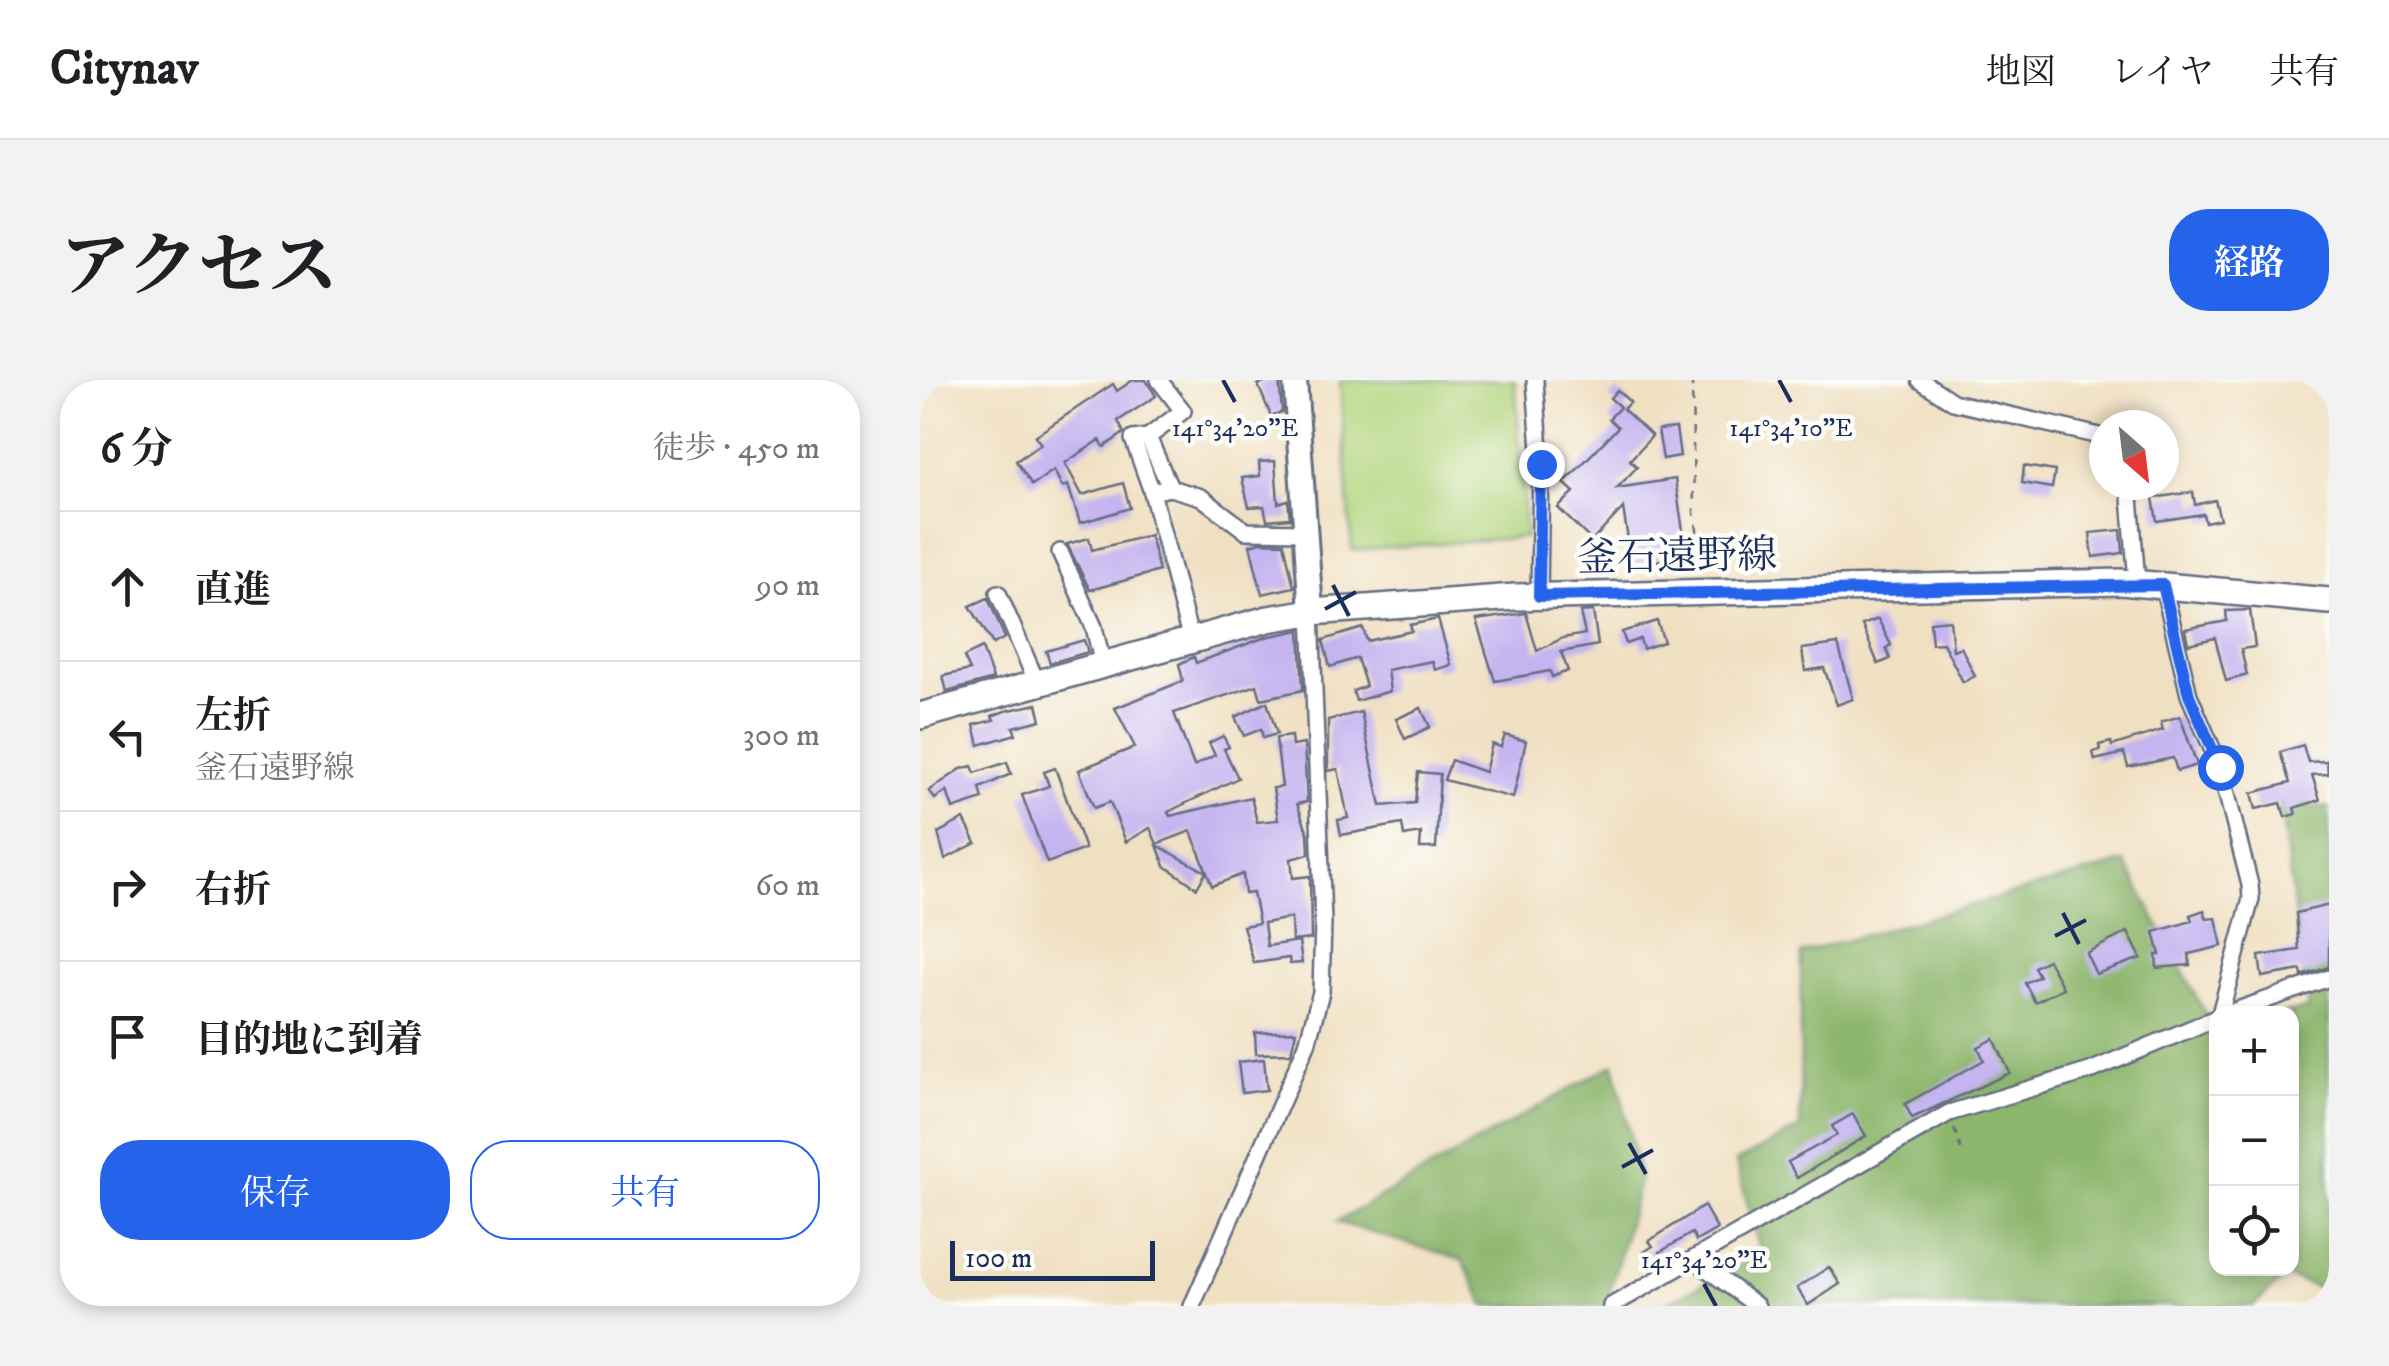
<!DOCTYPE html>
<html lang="ja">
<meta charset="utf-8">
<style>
:root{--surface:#fff;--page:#f2f2f2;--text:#202124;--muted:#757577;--line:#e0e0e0;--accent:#2563eb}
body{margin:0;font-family:"IM FELL DW Pica","Noto Serif JP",serif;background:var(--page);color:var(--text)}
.controls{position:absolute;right:30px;bottom:30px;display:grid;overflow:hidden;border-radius:20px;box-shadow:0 5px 15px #0003}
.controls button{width:90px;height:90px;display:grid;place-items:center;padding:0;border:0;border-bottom:2px solid var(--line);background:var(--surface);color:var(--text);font:50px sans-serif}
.compass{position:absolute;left:1169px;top:30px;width:90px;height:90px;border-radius:50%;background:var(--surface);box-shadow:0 5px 15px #0003;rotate:152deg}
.scale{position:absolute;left:30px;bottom:25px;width:205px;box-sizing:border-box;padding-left:10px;border:5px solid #1b2f5e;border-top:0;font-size:28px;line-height:35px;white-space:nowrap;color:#1b2f5e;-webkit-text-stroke:8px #fdfcf7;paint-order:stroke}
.stop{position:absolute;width:30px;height:30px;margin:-22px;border:8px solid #2563eb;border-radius:50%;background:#fff}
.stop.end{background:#2563eb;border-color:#fff;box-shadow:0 2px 10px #0008}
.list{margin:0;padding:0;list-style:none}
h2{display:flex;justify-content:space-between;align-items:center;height:130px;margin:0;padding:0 40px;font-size:42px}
h2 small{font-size:32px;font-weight:400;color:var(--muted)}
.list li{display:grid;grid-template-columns:65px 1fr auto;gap:30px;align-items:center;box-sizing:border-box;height:150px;padding:0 40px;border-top:2px solid var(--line)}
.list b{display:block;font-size:38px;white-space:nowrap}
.list p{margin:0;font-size:32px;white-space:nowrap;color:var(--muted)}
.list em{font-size:32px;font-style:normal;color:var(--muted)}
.actions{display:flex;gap:20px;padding:30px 40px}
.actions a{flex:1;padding:22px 0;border:2px solid var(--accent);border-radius:40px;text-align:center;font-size:35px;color:var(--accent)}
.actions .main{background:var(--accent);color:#fff}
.icon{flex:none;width:55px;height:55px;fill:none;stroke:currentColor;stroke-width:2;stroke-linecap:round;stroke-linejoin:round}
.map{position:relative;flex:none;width:1409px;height:926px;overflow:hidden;border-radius:40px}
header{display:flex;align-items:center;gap:60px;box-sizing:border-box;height:140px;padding:0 50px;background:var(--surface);border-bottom:2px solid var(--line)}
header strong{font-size:48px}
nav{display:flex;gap:55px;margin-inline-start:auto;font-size:35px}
.intro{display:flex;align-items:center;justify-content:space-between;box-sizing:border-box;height:240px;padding:0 60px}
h1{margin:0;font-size:70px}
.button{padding:25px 45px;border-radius:40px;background:var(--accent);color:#fff;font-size:35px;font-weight:700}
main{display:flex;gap:60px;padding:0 60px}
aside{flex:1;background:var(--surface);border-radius:40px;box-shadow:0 5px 15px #0003}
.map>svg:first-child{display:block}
.green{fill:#b1d47d;stroke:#66826e;stroke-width:2.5}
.forest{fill:#8cb66c;stroke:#547265;stroke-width:2.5}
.building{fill:#c4b4f0}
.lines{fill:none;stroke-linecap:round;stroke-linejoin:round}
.street-casing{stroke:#666d81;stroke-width:20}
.secondary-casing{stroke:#666d81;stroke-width:28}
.primary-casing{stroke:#666d81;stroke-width:30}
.path{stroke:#666d81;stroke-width:2.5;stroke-dasharray:8 8;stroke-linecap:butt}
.street{stroke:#fff;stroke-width:15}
.secondary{stroke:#fff;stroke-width:22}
.primary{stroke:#fff;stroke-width:25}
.route{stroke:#2563eb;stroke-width:12}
.ticks{fill:none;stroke:#1b2f5e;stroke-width:4}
.labels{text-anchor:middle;stroke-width:9;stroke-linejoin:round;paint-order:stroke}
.street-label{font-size:40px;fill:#1b2f5e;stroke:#fdfcf7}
.ticks-label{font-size:25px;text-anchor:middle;fill:#1b2f5e;stroke:#fdfcf7;stroke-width:9;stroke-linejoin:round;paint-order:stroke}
</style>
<header>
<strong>Citynav</strong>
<nav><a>地図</a><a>レイヤ</a><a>共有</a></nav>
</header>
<div class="intro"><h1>アクセス</h1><a class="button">経路</a></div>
<main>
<aside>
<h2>6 分<small>徒歩 · 450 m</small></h2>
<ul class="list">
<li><svg class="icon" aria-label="ahead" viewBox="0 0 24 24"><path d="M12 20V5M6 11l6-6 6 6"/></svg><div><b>直進</b></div><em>90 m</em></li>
<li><svg class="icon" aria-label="left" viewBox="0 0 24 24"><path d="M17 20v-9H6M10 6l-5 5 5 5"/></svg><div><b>左折</b><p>釜石遠野線</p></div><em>300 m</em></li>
<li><svg class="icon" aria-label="right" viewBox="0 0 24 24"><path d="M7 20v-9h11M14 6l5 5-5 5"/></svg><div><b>右折</b></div><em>60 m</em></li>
<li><svg class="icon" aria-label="arrive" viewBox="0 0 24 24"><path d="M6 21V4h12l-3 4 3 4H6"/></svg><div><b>目的地に到着</b></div></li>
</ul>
<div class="actions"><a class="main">保存</a><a>共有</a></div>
</aside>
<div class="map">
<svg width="1409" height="926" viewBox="0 0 1409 926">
<rect width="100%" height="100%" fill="#fdfcf7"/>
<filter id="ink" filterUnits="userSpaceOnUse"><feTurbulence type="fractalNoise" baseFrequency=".01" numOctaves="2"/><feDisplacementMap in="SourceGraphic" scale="20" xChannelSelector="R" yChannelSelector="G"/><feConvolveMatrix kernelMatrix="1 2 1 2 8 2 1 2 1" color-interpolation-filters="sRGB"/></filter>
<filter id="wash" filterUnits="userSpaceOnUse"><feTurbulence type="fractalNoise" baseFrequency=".0048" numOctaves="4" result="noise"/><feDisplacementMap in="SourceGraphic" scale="40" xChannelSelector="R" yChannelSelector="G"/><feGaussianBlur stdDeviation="2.25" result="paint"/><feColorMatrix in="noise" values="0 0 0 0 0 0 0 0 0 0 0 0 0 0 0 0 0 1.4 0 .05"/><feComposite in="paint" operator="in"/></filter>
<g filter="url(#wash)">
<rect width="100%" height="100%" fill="#f0e0c2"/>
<polygon class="green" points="420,0 595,0 606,157 432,170"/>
<g class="forest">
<polygon points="1360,423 1409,428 1409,912 1366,896 1333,926 741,926 841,873 816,782 880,748 881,573 1205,482 1291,645 1296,645 1296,888 1372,888 1372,634 1363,633 1388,629"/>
<polygon points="694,684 720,798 686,926 566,926 542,880 417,842"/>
</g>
<g id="blocks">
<g class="building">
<polygon points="213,0 226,0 236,16 198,41 204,53 184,67 180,60 145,83 162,115 203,103 210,128 160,143 148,105 142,107 134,90 112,105 96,81 121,64 115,56 193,4 197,11"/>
<polygon points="349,0 359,0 362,32 351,36 338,5"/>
<polygon points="697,10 710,22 703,29 732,56 710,80 717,87 697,108 755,99 767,176 712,185 703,128 672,161 638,128 654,112 644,103 698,47 689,39 700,27 690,18"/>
<polygon points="756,48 760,76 743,79 738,50"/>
<polygon points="355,81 358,123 368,120 370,138 347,140 344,126 329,127 322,98 340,96 339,82"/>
<polygon points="1104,86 1135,91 1132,108 1102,103"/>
<polygon points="1273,112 1275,125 1295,120 1300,139 1285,142 1283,134 1237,141 1233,118"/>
<polygon points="1201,150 1203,173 1173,177 1170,153"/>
<polygon points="230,155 239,191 170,210 147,164 169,158 172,170"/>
<polygon points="341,162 364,163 374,207 342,214 330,165"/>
<polygon points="68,218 85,258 73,264 50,226"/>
<polygon points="1330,230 1335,267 1321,269 1327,295 1306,301 1295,258 1268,264 1265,249 1307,241 1306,231"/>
<polygon points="673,231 678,265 641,272 648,291 632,297 630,291 575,301 556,240 606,233 617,271 643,258 665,254 660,232"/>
<polygon points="518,239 531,285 515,290 512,281 467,290 470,311 436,321 433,311 446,306 437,278 410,287 403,260 443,248 447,261 492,251 490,245"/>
<polygon points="958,239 971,265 966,268 970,279 958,284 942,245"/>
<polygon points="1030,240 1033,270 1041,267 1055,296 1043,302 1023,263 1012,264 1010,242"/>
<polygon points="737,241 744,262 723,269 720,259 706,264 702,252"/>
<polygon points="380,250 383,310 341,319 337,305 254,333 274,386 295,375 289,363 303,356 309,367 304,369 318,398 248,432 250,436 331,417 337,442 358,440 353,408 362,407 356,358 371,356 372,366 384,364 387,422 377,424 388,453 389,474 371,479 373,498 390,496 391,559 372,561 371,538 344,543 347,566 379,561 382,583 370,584 369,578 334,583 323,546 339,543 333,513 325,514 323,494 292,506 271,451 237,464 230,448 206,462 190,422 174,428 159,390 215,367 195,328 263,301 259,284 274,277 276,283 346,257"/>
<polygon points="164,260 168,272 130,283 126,271"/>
<polygon points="918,264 933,319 917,325 904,288 885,291 882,269"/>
<polygon points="62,268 73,299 27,312 23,296 50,290 44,277"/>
<polygon points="347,322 357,354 343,358 341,349 324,356 315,337"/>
<polygon points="117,324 121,340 93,347 96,354 59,365 54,345 74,340 72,336 85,331"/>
<polygon points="501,328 510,347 485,359 476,339"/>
<polygon points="441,332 461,426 495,423 498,392 520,394 516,468 500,468 501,453 484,456 482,444 421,455 418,440 428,438 418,389 408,391 408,340"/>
<polygon points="1260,336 1277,385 1257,391 1253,378 1208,387 1204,373 1175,380 1173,372 1180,370 1179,365 1191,362 1192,366 1243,350 1241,342"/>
<polygon points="585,355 606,361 593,418 524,400 531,380 565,392 572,364 581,367"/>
<polygon points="1383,365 1388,382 1407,381 1408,394 1392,395 1400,420 1374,428 1376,434 1365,437 1361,423 1336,429 1332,413 1370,403 1360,372"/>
<polygon points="87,382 91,394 60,408 63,419 33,429 27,411 15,419 9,411 41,389 52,386 55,393"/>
<polygon points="135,388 165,469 127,483 102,415 129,406 124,392"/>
<polygon points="44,439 56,463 25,479 18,453"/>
<polygon points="237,465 286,492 277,508 245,486"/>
<polygon points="1409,525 1409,587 1382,596 1381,590 1342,597 1339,576 1379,570 1376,533"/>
<polygon points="1284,530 1287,539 1296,538 1302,566 1269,574 1270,585 1237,588 1236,575 1240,575 1234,552 1272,541 1270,535"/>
<polygon points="1208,552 1221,578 1176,594 1166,573"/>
<polygon points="1128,580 1143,608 1115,622 1105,603 1119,596 1114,587"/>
<polygon points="376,651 371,673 336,674 335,653"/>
<polygon points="1074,659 1090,693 992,738 985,724 1064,680 1058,667"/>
<polygon points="344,679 347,710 322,713 318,682"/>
<polygon points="933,734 946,756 877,798 868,782 917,755 912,746"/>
<polygon points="784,826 797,849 776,861 772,853 740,872 745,882 734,888 724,872 733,866 729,861"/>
<polygon points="909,887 920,904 888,925 877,908"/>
</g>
</g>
</g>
<g filter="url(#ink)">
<use href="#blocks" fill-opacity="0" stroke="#666d81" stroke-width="2.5"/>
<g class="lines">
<defs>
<g id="street">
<polyline points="239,0 263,31 228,57 250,108 281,117 326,151 386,152"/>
<polyline points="615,0 621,84 619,216"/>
<polyline points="1000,0 1033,22 1184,57"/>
<polyline points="228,57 213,59 232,112"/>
<polyline points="1209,105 1217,202"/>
<polyline points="250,108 232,112 271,261"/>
<polyline points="140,172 174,247 183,285"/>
<polyline points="1243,205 1269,315 1300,387 1330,505 1331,519 1300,634"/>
<polyline points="78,213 117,303"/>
<polyline points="1306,634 1409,598"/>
<polyline points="779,876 784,887 837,926"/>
<polyline points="272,926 387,664 401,612 403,542 391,232"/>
<polyline points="691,926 1029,733 1170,691 1296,638"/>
</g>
<polyline id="secondary" points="375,0 391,232"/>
<polyline id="primary" points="0,336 348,239 391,232 595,217 1201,202 1409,221"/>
</defs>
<use href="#street" class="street-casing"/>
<use href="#secondary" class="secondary-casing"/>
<use href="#primary" class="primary-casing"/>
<g class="path">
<polyline points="772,0 774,132 784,190"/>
<polyline points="1034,748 1041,769"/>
</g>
<use href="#street" class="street"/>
<use href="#secondary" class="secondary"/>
<use href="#primary" class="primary"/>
</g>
</g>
<g class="lines" filter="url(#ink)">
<polyline class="route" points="621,84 619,216 1243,205 1269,315 1300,387"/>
</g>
<path class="ticks" d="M303 0 315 22M859 0 871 22M413 205 429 236M405 229 436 212M1143 533 1159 564M1135 556 1166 540M709 763 726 794M702 787 733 770M784 904 796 926"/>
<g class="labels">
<g class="street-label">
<text transform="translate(757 175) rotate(-1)" y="14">釜石遠野線</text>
</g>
</g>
<g class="ticks-label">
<text x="315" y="56">141°34'20"E</text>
<text x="871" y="56">141°34'10"E</text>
<text x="784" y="888">141°34'20"E</text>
</g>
</svg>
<div class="controls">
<button>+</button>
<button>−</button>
<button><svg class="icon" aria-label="locate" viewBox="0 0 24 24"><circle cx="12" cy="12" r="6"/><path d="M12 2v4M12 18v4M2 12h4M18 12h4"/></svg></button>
</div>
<svg class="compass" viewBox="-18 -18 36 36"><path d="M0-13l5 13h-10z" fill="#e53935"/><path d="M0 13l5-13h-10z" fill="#757577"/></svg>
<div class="scale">100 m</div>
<div class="stop" style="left:1300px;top:387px"></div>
<div class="stop end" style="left:621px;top:84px"></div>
</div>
</main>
